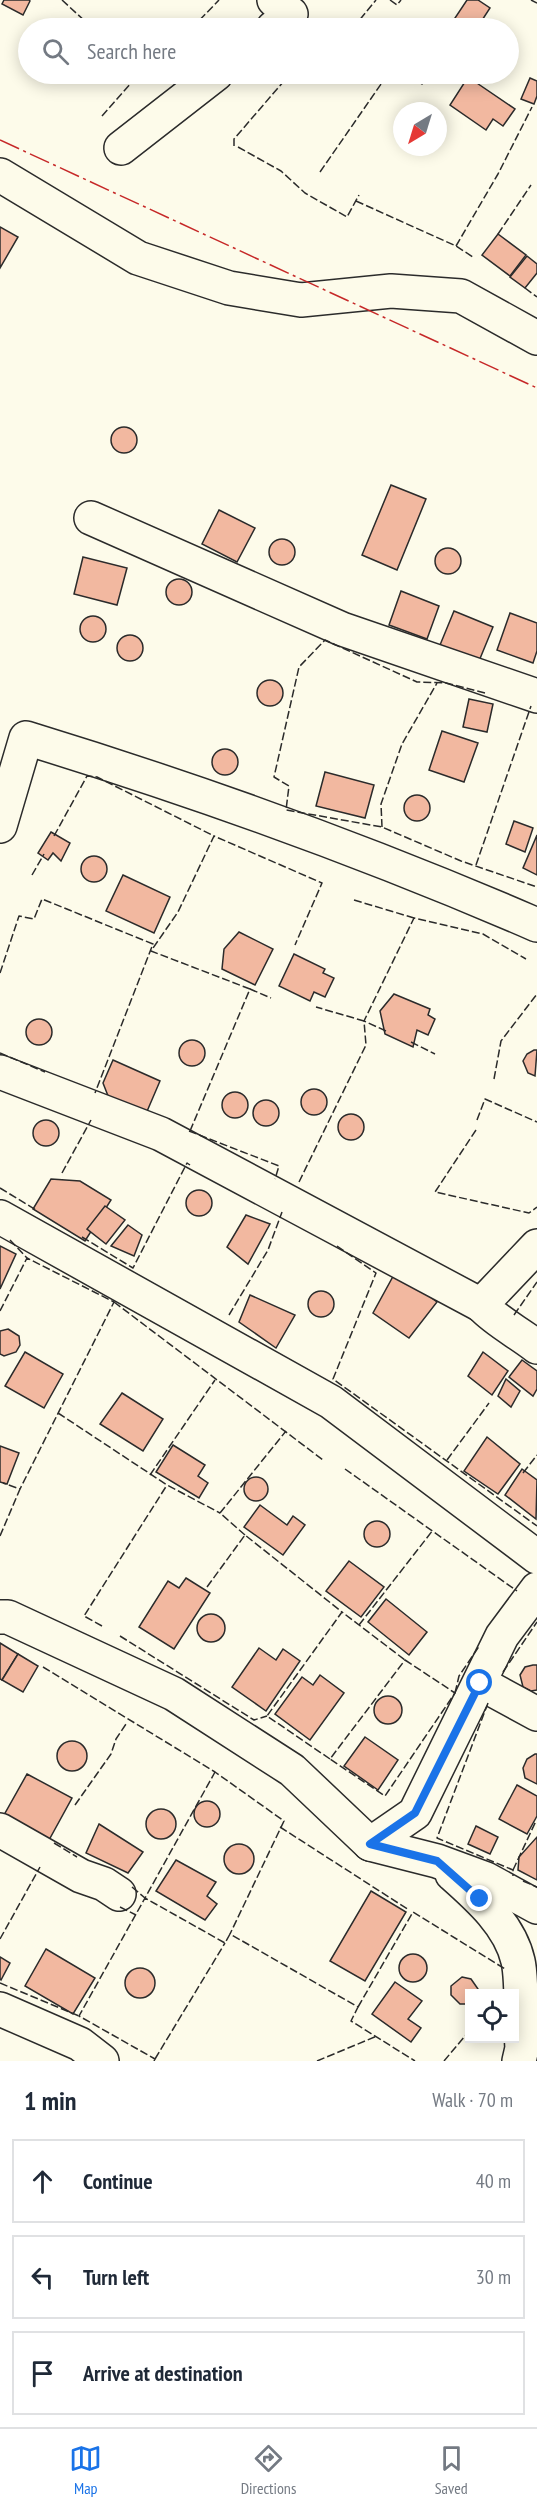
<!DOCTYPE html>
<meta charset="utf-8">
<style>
:root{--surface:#fff;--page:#f2f2f3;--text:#1f2937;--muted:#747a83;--line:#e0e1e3;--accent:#1a73e8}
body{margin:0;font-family:"PT Sans Narrow",sans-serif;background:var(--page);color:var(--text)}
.controls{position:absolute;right:18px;bottom:18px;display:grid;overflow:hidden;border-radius:0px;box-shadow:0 3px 15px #0003}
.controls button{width:54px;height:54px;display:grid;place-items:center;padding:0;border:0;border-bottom:2px solid var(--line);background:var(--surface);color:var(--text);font:30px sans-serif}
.compass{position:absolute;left:393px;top:102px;width:54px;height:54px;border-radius:50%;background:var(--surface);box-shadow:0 3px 15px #0003;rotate:218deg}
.stop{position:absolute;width:18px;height:18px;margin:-14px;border:4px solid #1a73e8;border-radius:50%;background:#fff}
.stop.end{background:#1a73e8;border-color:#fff;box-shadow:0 2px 6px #0008}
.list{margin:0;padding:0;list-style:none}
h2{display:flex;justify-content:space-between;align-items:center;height:78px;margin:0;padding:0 24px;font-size:26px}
h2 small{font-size:20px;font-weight:400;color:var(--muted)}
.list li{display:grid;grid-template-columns:39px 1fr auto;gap:18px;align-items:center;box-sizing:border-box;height:84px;margin:0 12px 12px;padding:0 12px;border:2px solid var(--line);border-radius:0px}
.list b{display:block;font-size:22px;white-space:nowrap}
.list em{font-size:20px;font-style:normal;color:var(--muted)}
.icon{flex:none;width:33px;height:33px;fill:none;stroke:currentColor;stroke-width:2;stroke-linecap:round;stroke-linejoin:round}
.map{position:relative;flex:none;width:537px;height:2061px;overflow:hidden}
.search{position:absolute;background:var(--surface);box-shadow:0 3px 15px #0003;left:18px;right:18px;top:18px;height:66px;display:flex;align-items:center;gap:15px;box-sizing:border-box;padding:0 21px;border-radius:33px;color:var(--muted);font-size:22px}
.sheet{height:366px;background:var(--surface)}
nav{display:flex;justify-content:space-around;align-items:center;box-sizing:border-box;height:84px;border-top:2px solid var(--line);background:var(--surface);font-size:16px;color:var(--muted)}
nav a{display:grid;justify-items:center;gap:3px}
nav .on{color:var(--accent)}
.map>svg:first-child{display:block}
.building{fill:#f2b8a0;stroke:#2b2b2b;stroke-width:1.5}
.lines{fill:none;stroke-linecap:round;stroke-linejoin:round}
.minor-casing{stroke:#2b2b2b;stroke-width:36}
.minor{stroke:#fdfbea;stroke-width:33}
.fence{stroke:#2b2b2b;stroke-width:1.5;stroke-dasharray:8 3;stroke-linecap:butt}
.power{stroke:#c62828;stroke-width:1.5;stroke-dasharray:21 4.5 3 4.5;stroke-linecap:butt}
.route{stroke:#1a73e8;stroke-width:8}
</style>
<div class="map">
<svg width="537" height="2061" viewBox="0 0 537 2061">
<rect width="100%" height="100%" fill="#fdfbea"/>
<g class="building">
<polygon points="4,0 29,0 30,1 23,15 2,4"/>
<polygon points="467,0 478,0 490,8 477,28 465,28 453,21"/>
<polygon points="407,74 429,74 422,84"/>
<polygon points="468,77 515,109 503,126 493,119 486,130 450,105"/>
<polygon points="530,78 537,81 537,96 534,104 521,99"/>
<polygon points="0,227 18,237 0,268"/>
<polygon points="498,234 526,255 510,276 482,255"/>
<polygon points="527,256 537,264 537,273 525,288 510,277"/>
<circle cx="124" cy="440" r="13"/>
<polygon points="391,485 426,499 397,570 362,555"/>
<polygon points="219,510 255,528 237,562 202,544"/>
<circle cx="282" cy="552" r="13"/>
<circle cx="448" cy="561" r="13"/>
<polygon points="83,557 127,568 117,605 74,594"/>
<circle cx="179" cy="592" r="13"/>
<polygon points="401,591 439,606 427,639 389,625"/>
<polygon points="454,611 493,627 479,661 440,645"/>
<polygon points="510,613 537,623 537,651 533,663 497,650"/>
<circle cx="93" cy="629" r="13"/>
<circle cx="130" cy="648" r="13"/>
<circle cx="270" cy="693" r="13"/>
<polygon points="469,699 493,704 487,732 463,727"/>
<polygon points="442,731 478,743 464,782 429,770"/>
<circle cx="225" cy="762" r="13"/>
<polygon points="325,772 374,785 365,818 316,806"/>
<circle cx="417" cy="808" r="13"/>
<polygon points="514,821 533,828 525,852 506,844"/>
<polygon points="51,832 70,843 61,861 53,853 48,860 38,853"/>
<polygon points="537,835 537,875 523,868"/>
<circle cx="94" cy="869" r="13"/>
<polygon points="123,875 170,897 154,933 106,911"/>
<polygon points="239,932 273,949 255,985 222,969 224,949"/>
<polygon points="294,954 325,969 323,973 334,978 325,997 314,992 310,1001 279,986"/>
<polygon points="394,994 430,1009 428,1015 435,1019 428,1035 417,1030 413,1047 385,1034 380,1011"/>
<circle cx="39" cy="1032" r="13"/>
<circle cx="192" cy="1053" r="13"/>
<polygon points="534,1050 537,1050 535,1076 528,1073 523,1061 527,1054"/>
<polygon points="113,1060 160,1081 145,1116 110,1101 103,1083"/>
<circle cx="314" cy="1102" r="13"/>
<circle cx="235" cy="1105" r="13"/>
<circle cx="266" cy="1113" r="13"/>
<circle cx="351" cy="1127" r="13"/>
<circle cx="46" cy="1133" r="13"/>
<polygon points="51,1179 80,1181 111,1200 85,1241 33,1209"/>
<circle cx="199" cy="1203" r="13"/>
<polygon points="105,1206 125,1220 106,1244 87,1229"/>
<polygon points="246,1215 270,1224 248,1264 227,1247"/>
<polygon points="128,1225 142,1235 134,1256 111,1246"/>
<polygon points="0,1246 16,1254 0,1289"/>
<polygon points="396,1271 437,1302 409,1338 373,1313"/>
<circle cx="321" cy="1304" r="13"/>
<polygon points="250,1295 295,1315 276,1348 239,1322"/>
<polygon points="8,1329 19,1336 20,1345 16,1352 4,1356 0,1354 0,1331"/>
<polygon points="25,1352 63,1374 44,1408 5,1386"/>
<polygon points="483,1352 508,1371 492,1395 468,1376"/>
<polygon points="522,1360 537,1371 537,1389 533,1396 509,1377"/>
<polygon points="506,1379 520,1391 511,1407 498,1396"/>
<polygon points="122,1393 163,1419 143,1451 100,1424"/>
<polygon points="487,1437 520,1464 498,1494 464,1471"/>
<polygon points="173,1445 205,1465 198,1476 208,1483 199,1498 156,1472"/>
<polygon points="0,1446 19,1453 7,1484 0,1482"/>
<polygon points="522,1469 537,1480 536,1519 505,1495"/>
<circle cx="256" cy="1489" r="12"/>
<polygon points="260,1505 287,1525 293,1516 305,1525 283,1555 244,1527"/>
<circle cx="377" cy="1534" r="13"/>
<polygon points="349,1561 384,1587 361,1617 326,1591"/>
<polygon points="186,1578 210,1593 174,1649 139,1627 168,1581 179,1588"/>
<polygon points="386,1599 427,1632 409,1655 368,1622"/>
<circle cx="211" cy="1628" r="14"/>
<polygon points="0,1643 18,1654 2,1680 0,1679"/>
<polygon points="259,1648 276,1660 283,1649 300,1661 266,1711 232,1687"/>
<polygon points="18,1654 38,1666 23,1692 2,1680"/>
<polygon points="533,1665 537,1665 537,1690 531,1691 523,1687 520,1675 525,1667"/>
<polygon points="320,1675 344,1693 310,1740 275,1714 302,1677 313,1685"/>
<circle cx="388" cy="1710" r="14"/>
<polygon points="365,1737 398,1760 378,1790 344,1766"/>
<circle cx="72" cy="1756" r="15"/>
<polygon points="535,1754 537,1754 537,1784 525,1778 523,1768 527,1759"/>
<polygon points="27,1774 72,1798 49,1840 4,1815"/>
<polygon points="517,1785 537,1796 537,1816 527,1834 499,1819"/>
<circle cx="207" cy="1814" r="13"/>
<circle cx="161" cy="1824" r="15"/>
<polygon points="99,1824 143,1852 128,1873 86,1853"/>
<polygon points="476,1826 498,1837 490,1854 468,1844"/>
<polygon points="537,1837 537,1880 518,1870 519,1857"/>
<circle cx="239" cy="1859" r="15"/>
<polygon points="176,1860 216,1882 207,1896 217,1904 205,1920 156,1891"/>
<polygon points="371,1891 406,1912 365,1981 330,1961"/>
<polygon points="46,1949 95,1978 73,2014 25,1986"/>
<circle cx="413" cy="1968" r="14"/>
<polygon points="0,1957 10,1963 1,1980 0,1979"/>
<circle cx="140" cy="1983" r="15"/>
<polygon points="462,1977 471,1979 478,1989 478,1994 470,1994 469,2004 460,2004 451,1995 451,1986"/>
<polygon points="395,1982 422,2001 408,2019 421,2028 411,2042 372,2014"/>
</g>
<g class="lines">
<defs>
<g id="minor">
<polyline points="273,28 291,14 274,0"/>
<polyline points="121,148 216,74"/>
<polyline points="0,175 138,258 229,288 301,300 391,291 461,296 537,338"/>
<polyline points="91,518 342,629 537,696"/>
<path d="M0 826 26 738C199 791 371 853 537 925"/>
<polyline points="0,1072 161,1134 481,1305"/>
<polyline points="0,1217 331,1402 537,1557"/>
<path d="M537 1246 481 1305C497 1322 518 1332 537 1347"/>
<polyline points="0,1617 8,1617 174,1694 292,1770 370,1844 437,1861 486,1879 537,1907"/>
<polyline points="480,1683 537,1714"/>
<polyline points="0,1830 81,1876 104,1884 119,1894"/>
<polyline points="370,1844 415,1813 502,1636 537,1589"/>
<path d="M452 1874C478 1897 510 1925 518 1961 523 1982 520 2025 522 2048L519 2061"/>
<polyline points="0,2009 80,2044 102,2061"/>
</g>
</defs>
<use href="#minor" class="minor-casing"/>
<use href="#minor" class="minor"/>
<g class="fence">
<polyline points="62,0 87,23"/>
<polyline points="390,0 397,5 401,0"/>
<polyline points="531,0 537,3"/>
<polyline points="192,28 219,0"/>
<polyline points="328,28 335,20 345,28"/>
<polyline points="353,28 376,0"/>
<polyline points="102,116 139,74"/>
<polyline points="234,146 234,139 290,74"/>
<polyline points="238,147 281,171 305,193 347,217 359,195"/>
<polyline points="320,172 388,74"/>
<polyline points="356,201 456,246 473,257"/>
<polyline points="498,234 531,185"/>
<polyline points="456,246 498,174 532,107"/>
<polyline points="525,288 537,297"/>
<polyline points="485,693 446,683 417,682 325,640 299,667 274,777 289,786 286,810 382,827 461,861 537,887"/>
<polyline points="382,827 381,804 402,744 437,683"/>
<polyline points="54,836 87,776 97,777 214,836"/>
<polyline points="476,865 531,706"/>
<polyline points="32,875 44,854"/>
<polyline points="354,900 414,918"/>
<polyline points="0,973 19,916 34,919 42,899 153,944 95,1093"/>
<polyline points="250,989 271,998"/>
<polyline points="386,1031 364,1021 414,918 483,934 526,959"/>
<polyline points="411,1042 435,1054"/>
<polyline points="0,1053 45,1072"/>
<polyline points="494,1079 501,1041 537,994"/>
<polyline points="477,1120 485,1099 537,1122"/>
<polyline points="476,1130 435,1192 529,1213 537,1207"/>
<polyline points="189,1131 279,1166 275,1179"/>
<polyline points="190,1131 250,989 151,951 178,912 214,836 322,883 295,945"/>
<polyline points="62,1173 91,1120"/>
<polyline points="299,1182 366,1045 364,1021 316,1007"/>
<polyline points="0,1188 36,1210"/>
<polyline points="82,1237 133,1268 187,1163 190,1165"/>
<polyline points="10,1240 27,1258"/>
<polyline points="337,1246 376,1273 333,1379 537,1526"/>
<polyline points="114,1302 323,1460"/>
<polyline points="0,1311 27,1258 114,1302 20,1489"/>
<polyline points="229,1315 268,1250 282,1212"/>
<polyline points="514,1315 537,1282"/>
<polyline points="58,1413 167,1485 220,1513"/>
<polyline points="447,1460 489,1403"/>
<polyline points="345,1469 517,1591"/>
<polyline points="523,1473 537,1455"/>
<polyline points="150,1475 215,1380"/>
<polyline points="245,1535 220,1513 286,1431"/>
<polyline points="0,1536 20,1489 3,1483"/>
<polyline points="207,1587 245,1535 342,1612"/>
<polyline points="359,1625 433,1530"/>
<polyline points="102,1626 84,1616 167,1485"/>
<polyline points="120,1636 254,1720 267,1716"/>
<polygon points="405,1660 455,1693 385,1796 330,1759"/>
<polyline points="43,1667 215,1772 284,1821 230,1934"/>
<polyline points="503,1672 537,1622"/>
<polyline points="455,1693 459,1676 480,1645"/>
<polyline points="488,1703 437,1838 513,1870 513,1876"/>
<polyline points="330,1759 267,1716 342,1612 405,1660"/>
<polyline points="75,1805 111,1754 116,1739 126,1724"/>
<polyline points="280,1827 409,1910"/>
<polyline points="54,1843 77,1857"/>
<polyline points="513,1870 536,1821"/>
<polyline points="523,1881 537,1887"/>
<polyline points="132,1887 145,1898 215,1772"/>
<polyline points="120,1907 136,1915"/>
<polyline points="0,1939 40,1867"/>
<polyline points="0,1983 79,2016"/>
<polyline points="358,2007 413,1912 505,1969"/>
<polyline points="155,2059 225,1943"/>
<polyline points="154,2061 155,2059 79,2016 145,1898 225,1943 230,1934 358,2007 351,2021 415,2061"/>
<polyline points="317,2061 377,2036"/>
<polyline points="444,2061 470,2030"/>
</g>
<polyline class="power" points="0,140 537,388"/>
</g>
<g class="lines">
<polyline class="route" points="480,1683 415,1813 370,1844 437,1861 480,1899"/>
</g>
</svg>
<div class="controls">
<button><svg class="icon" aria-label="locate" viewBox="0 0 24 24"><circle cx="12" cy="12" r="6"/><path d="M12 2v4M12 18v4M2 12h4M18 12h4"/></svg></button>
</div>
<svg class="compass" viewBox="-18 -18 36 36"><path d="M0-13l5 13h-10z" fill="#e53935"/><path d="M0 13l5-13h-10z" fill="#747a83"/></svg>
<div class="stop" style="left:480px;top:1683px"></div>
<div class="stop end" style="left:480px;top:1899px"></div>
<div class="search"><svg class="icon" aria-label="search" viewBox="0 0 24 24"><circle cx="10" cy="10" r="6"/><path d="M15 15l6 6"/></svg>Search here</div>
</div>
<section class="sheet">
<h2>1 min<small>Walk · 70 m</small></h2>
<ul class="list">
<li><svg class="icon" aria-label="ahead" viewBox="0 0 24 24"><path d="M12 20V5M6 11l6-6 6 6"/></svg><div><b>Continue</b></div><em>40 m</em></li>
<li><svg class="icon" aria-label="left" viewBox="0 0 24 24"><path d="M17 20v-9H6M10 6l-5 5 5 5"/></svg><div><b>Turn left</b></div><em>30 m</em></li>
<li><svg class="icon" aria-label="arrive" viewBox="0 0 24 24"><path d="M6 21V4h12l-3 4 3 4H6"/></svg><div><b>Arrive at destination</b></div></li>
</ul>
</section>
<nav>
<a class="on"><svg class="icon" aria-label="map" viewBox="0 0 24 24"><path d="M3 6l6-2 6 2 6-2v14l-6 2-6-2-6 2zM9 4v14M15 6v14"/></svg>Map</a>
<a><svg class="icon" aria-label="directions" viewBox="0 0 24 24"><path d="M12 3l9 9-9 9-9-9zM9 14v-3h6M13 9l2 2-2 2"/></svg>Directions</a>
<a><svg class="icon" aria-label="saved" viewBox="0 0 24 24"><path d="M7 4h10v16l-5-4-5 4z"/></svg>Saved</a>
</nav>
